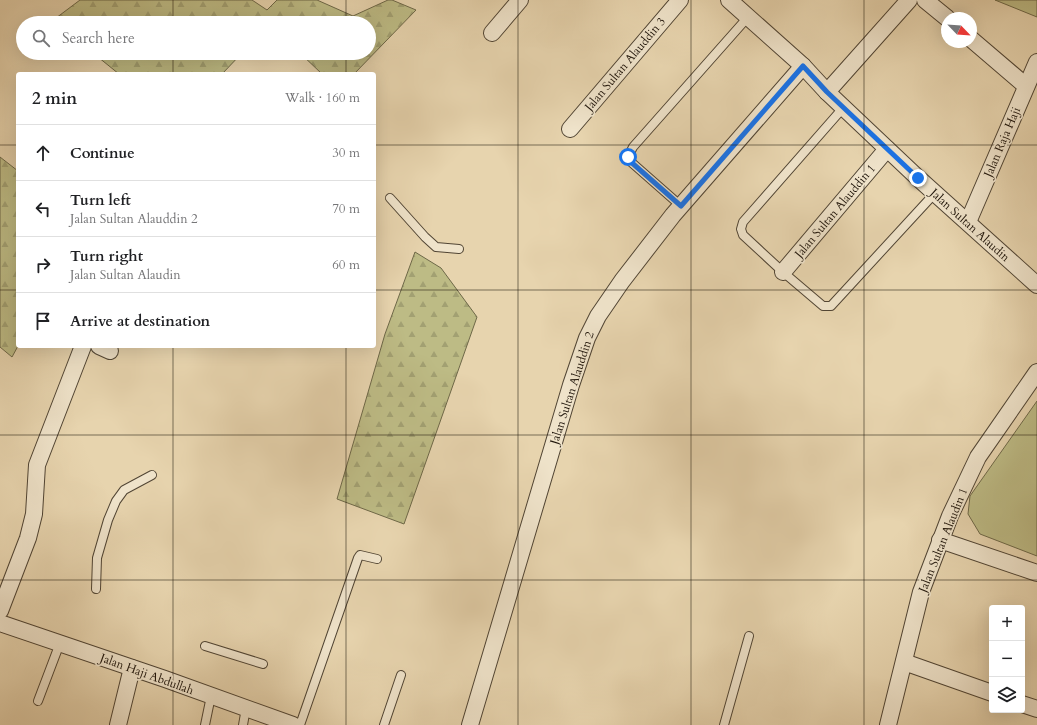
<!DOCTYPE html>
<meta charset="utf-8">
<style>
:root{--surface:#fff;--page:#f6f6f6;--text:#202124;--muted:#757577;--line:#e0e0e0}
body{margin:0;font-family:Cardo,serif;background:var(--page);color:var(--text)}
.controls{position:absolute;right:12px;bottom:12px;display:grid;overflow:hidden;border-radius:4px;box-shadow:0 4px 16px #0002}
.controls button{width:36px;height:36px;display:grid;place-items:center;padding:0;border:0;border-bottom:1px solid var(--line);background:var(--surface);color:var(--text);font:20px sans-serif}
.compass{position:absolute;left:941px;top:12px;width:36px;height:36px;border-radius:50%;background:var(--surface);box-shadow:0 4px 16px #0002;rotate:115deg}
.stop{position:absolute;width:12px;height:12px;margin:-9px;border:3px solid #1a73e8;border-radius:50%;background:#fff}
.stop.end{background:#1a73e8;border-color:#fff;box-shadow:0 1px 4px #0008}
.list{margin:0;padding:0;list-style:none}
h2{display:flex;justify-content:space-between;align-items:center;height:52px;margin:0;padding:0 16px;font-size:17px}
h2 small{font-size:13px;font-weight:400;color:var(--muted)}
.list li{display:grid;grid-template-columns:26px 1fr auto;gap:12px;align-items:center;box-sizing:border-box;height:56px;padding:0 16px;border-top:1px solid var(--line)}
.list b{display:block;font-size:15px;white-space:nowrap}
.list p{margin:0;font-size:13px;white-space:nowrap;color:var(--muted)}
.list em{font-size:13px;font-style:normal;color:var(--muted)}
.icon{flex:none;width:22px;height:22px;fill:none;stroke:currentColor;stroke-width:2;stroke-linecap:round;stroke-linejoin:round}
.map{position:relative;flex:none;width:1037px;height:725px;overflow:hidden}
.search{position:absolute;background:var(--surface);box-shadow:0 4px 16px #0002;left:16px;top:16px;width:360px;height:44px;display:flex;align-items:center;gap:10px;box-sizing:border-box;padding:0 14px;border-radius:22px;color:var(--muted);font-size:15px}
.panel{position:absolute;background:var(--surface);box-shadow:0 4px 16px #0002;left:16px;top:72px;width:360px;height:276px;border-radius:4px}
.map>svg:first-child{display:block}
.forest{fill:url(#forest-firs);stroke:#6e6848}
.pitch{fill:#bdbb85;stroke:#6e6848}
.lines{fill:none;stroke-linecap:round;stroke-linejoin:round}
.service-casing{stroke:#514534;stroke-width:10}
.minor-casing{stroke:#514534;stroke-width:18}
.service{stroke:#efe3ca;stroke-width:8}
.minor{stroke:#efe3ca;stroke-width:16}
.route{stroke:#1a73e8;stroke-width:5}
.grid{fill:none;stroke:#1f150b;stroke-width:1;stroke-opacity:0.55}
.labels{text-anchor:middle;stroke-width:3.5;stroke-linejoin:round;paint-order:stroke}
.street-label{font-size:12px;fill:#1f150b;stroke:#efe3ca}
</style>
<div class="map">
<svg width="1037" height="725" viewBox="0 0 1037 725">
<defs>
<pattern id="forest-firs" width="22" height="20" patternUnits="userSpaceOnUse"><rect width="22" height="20" fill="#bdbb85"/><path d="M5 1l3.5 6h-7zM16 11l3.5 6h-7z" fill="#a2a072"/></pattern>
</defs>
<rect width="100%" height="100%" fill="#e7d4ae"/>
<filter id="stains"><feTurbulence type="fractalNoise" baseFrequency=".005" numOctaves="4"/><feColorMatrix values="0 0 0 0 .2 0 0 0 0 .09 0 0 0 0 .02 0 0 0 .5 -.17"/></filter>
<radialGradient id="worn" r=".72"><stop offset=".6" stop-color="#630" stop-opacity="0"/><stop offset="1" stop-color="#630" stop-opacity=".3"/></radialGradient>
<g class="forest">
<polygon points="80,0 252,0 267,10 277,0 317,0 353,16 388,0 392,0 416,10 354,74 322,74 300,53 369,53 369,23 55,23 52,21"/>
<polygon points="93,53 242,53 222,74 119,74"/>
<polygon points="0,157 18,171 18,346 12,357 0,347"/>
<polygon points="415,252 441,268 477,317 404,524 337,499 385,334"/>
</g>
<g class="pitch">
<polygon points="995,0 1037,0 1037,17"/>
<polygon points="1037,401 1037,556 980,534 968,514 970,496"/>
</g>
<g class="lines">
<defs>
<g id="service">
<polyline points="843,108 743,222 741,229 743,235 783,272 823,306 831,306 935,193"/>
<polyline points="390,198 425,237 436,247 459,249"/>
<polyline points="681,206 631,162 628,157 633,147 748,17"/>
<polyline points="96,589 97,558 108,520 116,501 124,490 152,475"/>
<polyline points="205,646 263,664"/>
<polyline points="38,701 60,643"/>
<polyline points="205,725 211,696"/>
<polyline points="243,725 246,708"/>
<polyline points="300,725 358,558 360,555 377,559"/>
<polyline points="384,725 401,675"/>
<polyline points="724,725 749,636"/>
</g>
<g id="minor">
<polyline points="729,0 803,66 827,92 918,178 1037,285"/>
<polyline points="925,0 947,18"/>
<polyline points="492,33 520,0"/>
<polyline points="971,39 1026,86"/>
<polyline points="827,92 909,0"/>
<polyline points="570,129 680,0"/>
<polyline points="968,222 1037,62"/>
<polyline points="783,272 887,149"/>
<polyline points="99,346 110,351"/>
<polyline points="940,540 1037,573"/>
<polyline points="0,611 28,538 34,514 37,465 83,346"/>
<polyline points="0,623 165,679 293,725"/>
<polyline points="904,662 992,693"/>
<polyline points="1022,704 1037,709"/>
<polyline points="118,725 132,668"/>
<polyline points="470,725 571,385 587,338 598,316 622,281 673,215 803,66"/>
<polyline points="888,725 921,592 950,516 978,457 1037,372"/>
</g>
</defs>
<use href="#service" class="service-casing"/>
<use href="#minor" class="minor-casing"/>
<use href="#service" class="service"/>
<use href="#minor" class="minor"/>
</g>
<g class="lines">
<polyline class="route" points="628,157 631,162 681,206 803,66 827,92 918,178"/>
</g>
<path class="grid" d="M173 0V23M346 0V23M518 0V725M691 0V725M864 0V725M173 53V74M346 53V74M0 145H18M374 145H1037M0 290H18M374 290H1037M173 346V725M346 346V725M0 435H1037M0 580H1037"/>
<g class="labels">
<g class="street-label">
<text transform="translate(625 64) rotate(-50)" y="4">Jalan Sultan Alauddin 3</text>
<text transform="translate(1002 142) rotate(-67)" y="4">Jalan Raja Haji</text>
<text transform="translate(835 211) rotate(-50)" y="4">Jalan Sultan Alauddin 1</text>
<text transform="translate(970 225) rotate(42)" y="4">Jalan Sultan Alaudin</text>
<text transform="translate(572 388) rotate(-72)" y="4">Jalan Sultan Alauddin 2</text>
<text transform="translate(943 540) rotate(-68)" y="4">Jalan Sultan Alaudin 1</text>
<text transform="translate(147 674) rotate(20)" y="4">Jalan Haji Abdullah</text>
</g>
</g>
<rect width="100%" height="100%" filter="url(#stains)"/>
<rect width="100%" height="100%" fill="url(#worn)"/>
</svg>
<div class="controls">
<button>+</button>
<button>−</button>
<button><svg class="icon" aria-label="layers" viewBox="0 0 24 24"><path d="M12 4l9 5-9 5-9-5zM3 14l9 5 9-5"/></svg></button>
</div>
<svg class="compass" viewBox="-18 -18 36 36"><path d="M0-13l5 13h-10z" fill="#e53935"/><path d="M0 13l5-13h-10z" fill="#757577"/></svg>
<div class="stop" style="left:628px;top:157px"></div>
<div class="stop end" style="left:918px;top:178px"></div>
<div class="search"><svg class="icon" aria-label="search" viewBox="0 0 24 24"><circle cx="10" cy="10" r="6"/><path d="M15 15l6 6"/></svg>Search here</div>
<section class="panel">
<h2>2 min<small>Walk · 160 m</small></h2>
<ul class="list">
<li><svg class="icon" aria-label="ahead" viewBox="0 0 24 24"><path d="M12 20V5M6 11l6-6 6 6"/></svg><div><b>Continue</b></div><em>30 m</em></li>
<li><svg class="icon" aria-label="left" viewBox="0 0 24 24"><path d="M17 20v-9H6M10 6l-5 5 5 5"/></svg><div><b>Turn left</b><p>Jalan Sultan Alauddin 2</p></div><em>70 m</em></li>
<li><svg class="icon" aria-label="right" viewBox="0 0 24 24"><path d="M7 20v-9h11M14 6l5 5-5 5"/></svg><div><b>Turn right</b><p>Jalan Sultan Alaudin</p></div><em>60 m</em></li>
<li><svg class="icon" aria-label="arrive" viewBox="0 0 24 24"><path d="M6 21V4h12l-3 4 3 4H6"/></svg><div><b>Arrive at destination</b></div></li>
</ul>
</section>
</div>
